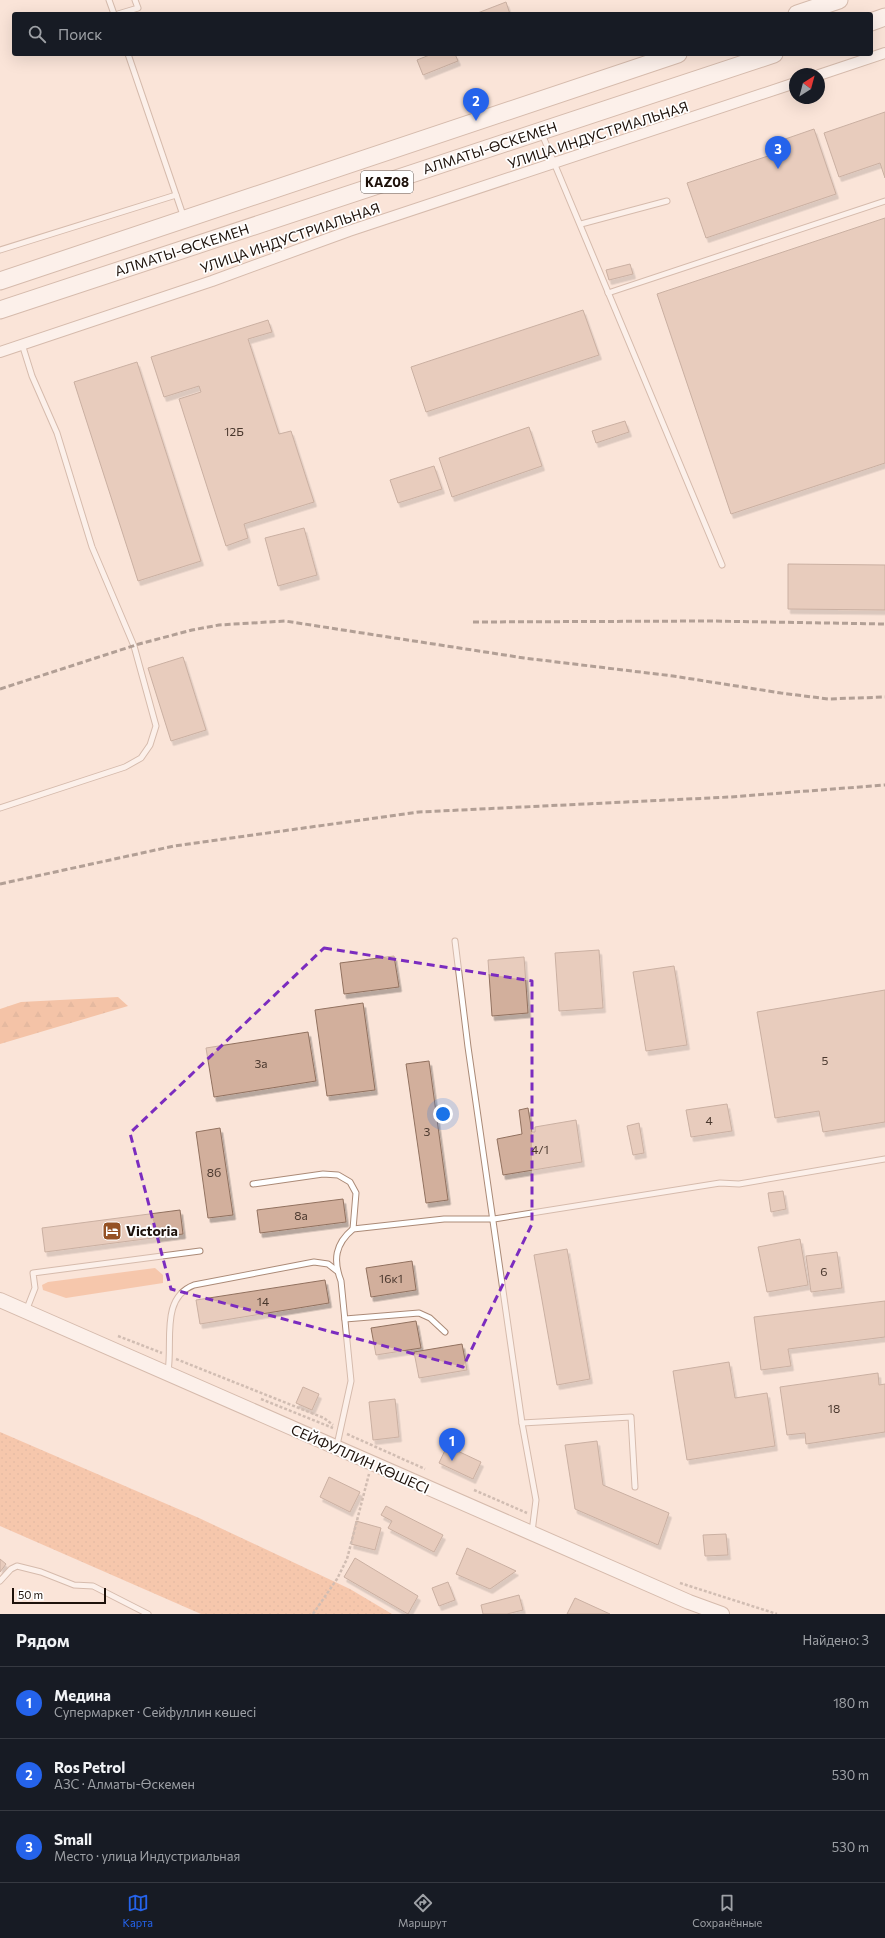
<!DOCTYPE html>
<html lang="ru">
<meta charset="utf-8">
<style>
:root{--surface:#171b24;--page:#242831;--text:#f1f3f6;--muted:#9ea1a6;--line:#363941;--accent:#2563eb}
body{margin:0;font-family:Commissioner,sans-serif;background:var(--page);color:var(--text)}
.compass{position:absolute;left:789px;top:68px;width:36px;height:36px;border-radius:50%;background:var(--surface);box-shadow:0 4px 16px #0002;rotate:36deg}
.scale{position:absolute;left:12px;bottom:10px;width:94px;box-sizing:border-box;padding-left:4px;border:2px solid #1d110a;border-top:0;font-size:11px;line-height:14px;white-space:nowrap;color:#1d110a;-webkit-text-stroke:3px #fff;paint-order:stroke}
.you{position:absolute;left:443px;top:1114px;width:14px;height:14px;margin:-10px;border:3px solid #fff;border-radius:50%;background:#1a73e8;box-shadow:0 0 0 6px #1a73e833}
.badge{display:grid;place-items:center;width:26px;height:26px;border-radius:50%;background:var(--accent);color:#fff;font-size:13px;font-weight:700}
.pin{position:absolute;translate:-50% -33px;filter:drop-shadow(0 1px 2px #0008)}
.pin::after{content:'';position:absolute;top:21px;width:14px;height:12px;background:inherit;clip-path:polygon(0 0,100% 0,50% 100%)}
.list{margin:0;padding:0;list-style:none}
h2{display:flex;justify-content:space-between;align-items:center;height:52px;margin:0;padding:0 16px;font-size:17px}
h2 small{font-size:13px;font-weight:400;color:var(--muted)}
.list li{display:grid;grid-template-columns:26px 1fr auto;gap:12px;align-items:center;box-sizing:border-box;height:72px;padding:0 16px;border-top:1px solid var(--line)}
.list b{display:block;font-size:15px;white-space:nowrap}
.list p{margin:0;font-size:13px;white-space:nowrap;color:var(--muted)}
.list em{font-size:13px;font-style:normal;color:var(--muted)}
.icon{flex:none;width:22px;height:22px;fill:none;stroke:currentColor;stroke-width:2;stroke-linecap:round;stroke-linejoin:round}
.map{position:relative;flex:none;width:885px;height:1614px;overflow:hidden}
.search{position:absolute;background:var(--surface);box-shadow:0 4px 16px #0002;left:12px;right:12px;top:12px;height:44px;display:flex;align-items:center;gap:10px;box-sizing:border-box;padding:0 14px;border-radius:4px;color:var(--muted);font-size:15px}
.sheet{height:268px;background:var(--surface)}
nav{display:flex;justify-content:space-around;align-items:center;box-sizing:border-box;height:56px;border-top:1px solid var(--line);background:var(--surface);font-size:11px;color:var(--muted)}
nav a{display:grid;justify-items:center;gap:2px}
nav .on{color:var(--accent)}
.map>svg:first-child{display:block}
.grass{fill:url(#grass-dots)}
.forest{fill:url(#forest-firs)}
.green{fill:#f2a477}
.building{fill:#d2af9c;stroke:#91715f;filter:url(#shadow)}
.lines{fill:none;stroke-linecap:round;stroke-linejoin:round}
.service-casing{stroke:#ab8a77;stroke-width:7}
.minor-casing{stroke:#ab8a77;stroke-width:12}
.secondary-casing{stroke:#ab8a77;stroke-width:16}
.trunk-casing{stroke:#ab8a77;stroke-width:19}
.path{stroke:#a08e84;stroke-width:2.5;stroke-dasharray:3 2;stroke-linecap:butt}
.service{stroke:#fff;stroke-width:5}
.minor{stroke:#fff;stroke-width:10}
.secondary{stroke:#fff;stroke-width:14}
.trunk{stroke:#fff;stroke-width:17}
.rail{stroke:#5c4d44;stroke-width:3;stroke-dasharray:6 3;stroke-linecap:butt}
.marked{fill:none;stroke:#7b2cbf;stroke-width:3;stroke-dasharray:8 5;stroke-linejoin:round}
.labels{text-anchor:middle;stroke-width:3.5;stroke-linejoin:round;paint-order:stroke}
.number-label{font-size:12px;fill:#4a382e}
.shield{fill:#fff;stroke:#615854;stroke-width:1}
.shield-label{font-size:13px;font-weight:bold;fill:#1d110a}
.street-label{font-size:14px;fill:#1d110a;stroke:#fff}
.poi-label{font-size:14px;font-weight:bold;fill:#1d110a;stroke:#fff;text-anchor:start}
</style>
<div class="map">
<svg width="885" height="1614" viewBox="0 0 885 1614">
<defs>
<pattern id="grass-dots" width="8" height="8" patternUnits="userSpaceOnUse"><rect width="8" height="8" fill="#f2a477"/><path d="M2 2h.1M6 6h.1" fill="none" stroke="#cf8c66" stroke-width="1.8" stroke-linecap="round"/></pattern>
<pattern id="forest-firs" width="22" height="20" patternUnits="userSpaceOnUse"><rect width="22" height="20" fill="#ee9c6a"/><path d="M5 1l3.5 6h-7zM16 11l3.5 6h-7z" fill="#cc855b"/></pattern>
<filter id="shadow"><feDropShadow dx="2.5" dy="4.5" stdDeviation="0" flood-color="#0004"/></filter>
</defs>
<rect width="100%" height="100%" fill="#fae4d8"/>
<polygon class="grass" points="0,1432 199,1518 350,1589 392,1614 201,1614 0,1526"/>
<polygon class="forest" points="118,997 128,1006 0,1044 0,1009 21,1002"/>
<polygon class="green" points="155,1268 163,1275 163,1283 66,1298 43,1290 42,1285 48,1282"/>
<g class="building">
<polygon points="506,2 510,14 475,14"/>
<polygon points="432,54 455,54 458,61 423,75 417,60"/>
<polygon points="885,112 885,178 880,163 839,177 824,133"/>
<polygon points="814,129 836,194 706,238 687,183 771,155 768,145"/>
<polygon points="885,218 885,463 731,514 657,294"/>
<polygon points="630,264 633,274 609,280 606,270"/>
<polygon points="583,310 599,355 426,412 411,367"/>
<polygon points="268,320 272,332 248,339 279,434 291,431 314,502 244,524 248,538 226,546 179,399 201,392 199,386 164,397 151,357"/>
<polygon points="137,362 201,561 138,581 74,382"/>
<polygon points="625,421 629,432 596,443 592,431"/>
<polygon points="529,427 542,466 452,497 439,458"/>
<polygon points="434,466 442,489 398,503 390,480"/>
<polygon points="304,528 317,575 278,586 265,538"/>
<polygon points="788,564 885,565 885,610 788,609"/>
<polygon points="183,657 206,730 171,741 148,668"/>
<polygon points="599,950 603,1008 559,1011 555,953"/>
<polygon points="394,956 399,987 344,994 340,963"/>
<polygon points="524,957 528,1013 492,1016 488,960"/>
<polygon points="674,966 687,1045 646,1051 633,972"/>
<polygon points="885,990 885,1122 823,1132 819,1111 775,1118 757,1012"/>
<polygon points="363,1003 375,1090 327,1096 315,1010"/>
<polygon points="308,1032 316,1081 214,1097 206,1048"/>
<polygon points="429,1061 448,1200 426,1203 406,1064"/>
<polygon points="727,1104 732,1131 691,1137 686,1110"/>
<polygon points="528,1108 532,1132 535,1132 535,1127 576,1120 582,1162 503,1175 497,1139 522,1134 519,1110"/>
<polygon points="639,1123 644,1153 633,1155 627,1126"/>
<polygon points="220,1128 233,1215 208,1218 196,1132"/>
<polygon points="783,1191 786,1209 771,1212 768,1193"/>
<polygon points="343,1199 346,1222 260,1233 257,1210"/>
<polygon points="180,1210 183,1234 45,1252 42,1228"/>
<polygon points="800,1239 808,1285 767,1292 758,1247"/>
<polygon points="567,1249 590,1379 557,1385 534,1255"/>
<polygon points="837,1252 842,1288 811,1292 806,1256"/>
<polygon points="412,1261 416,1290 371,1297 366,1268"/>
<polygon points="325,1280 329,1303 200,1324 196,1300"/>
<polygon points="885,1301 885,1337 788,1349 791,1366 761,1370 754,1317"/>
<polygon points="416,1321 421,1348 376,1355 371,1328"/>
<polygon points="462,1344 467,1370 419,1378 414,1352"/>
<polygon points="729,1362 735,1398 767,1393 775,1446 687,1460 673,1371"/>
<polygon points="878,1373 879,1385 885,1384 885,1432 806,1444 805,1433 787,1435 780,1387"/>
<polygon points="303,1387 319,1394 312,1410 296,1403"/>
<polygon points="395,1399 399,1437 373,1440 369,1402"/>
<polygon points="597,1441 603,1485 669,1513 658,1545 575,1509 565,1445"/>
<polygon points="447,1446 481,1462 473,1479 439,1463"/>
<polygon points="329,1477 360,1492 350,1512 320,1497"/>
<polygon points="386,1506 443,1535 434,1552 388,1528 392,1521 381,1515"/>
<polygon points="356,1521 381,1528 375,1550 351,1544"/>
<polygon points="726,1534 728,1555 705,1556 703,1535"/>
<polygon points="467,1548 516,1571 490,1589 456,1574"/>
<polygon points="355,1558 418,1596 408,1614 344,1577"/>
<polygon points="0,1559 6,1564 0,1572"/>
<polygon points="448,1582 455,1600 439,1606 432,1588"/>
<polygon points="519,1595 523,1610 507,1614 483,1614 481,1605"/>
<polygon points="575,1598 610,1614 567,1614"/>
</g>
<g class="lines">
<defs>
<g id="service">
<polyline points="109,0 114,14"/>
<polyline points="118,14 138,8 135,0"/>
<polyline points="128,54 184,218"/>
<polyline points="542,134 722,565"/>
<polyline points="581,224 667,201"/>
<polyline points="0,250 176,195"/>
<polyline points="608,293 885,201"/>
<polyline points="0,808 125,767 141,758 150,745 156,726 134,646 92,547 57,433 32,376 22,344"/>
<polyline points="455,941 468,1047 522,1423 536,1500 532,1532"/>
<polyline points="253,1184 323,1174 338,1175 350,1182 356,1193 353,1229"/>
<polyline points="26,1311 35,1288 33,1273 200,1251"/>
<polyline points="345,1319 419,1313 430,1318 445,1332"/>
<path d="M168 1371C173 1342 160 1298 194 1285L314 1262 328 1264 337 1271"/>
<polyline points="522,1423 631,1417 635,1487"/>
<path d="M337 1445 351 1381 341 1281C333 1260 335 1244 353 1229L444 1219H494L720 1183 739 1184 885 1159"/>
<polyline points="0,1581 11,1569 17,1566 41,1572 74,1585 93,1586 148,1614"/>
</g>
<g id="minor">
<polyline points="819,75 885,53"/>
<polyline points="0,352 212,281 349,231 795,83"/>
</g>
<polyline id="secondary" points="0,1300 689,1602 722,1614"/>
<g id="trunk">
<polyline points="797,14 839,0"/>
<polyline points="871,22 885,17"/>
<polyline points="0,281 678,54"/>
<polyline points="0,310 774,54"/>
</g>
</defs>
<use href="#service" class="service-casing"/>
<use href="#minor" class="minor-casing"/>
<use href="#secondary" class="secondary-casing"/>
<use href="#trunk" class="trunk-casing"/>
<g class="path">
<polyline points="118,1336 162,1353"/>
<polyline points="176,1359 324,1418 333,1425"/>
<polyline points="261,1399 333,1428"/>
<polyline points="347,1434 425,1469"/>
<polyline points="474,1490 527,1513"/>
<polyline points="680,1583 777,1614"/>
<polyline points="313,1614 337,1579 347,1559 369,1474"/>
</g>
<use href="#service" class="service"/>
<use href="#minor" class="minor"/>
<use href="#secondary" class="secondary"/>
<use href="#trunk" class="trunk"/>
<g class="rail">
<polyline points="473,622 709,621 885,624"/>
<polyline points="0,689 139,644 192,630 219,625 285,621 524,658 673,676 781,693 828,699 885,697"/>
<polyline points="0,884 174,846 419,812 730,797 885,785"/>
</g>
</g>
<path d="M0 0H885V1614H0ZM324 948 532 981V1224L463 1367 171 1289 130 1133Z" fill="#fae4d8" fill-opacity=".55" fill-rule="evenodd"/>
<path class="marked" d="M324 948 532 981V1224L463 1367 171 1289 130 1133Z"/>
<defs>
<symbol id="hotel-square" viewBox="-11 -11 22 22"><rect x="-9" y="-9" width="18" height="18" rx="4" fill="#955124" stroke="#fff"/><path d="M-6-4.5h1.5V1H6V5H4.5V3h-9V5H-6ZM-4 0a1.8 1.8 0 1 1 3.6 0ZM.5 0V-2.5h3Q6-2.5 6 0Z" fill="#fff"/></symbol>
</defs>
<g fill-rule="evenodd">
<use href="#hotel-square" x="101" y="1220" width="22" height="22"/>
</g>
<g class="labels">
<g class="number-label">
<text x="234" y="436">12Б</text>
<text x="825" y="1065">5</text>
<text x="261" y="1068">3а</text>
<text x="709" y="1125">4</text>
<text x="427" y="1136">3</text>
<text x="540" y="1154">4/1</text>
<text x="214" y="1177">8б</text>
<text x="301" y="1220">8а</text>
<text x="824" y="1276">6</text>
<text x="391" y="1283">16к1</text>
<text x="263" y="1306">14</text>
<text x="834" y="1413">18</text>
</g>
<rect class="shield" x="361" y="171" width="52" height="22" rx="3"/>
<g class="shield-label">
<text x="387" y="187">KAZ08</text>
</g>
<g class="street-label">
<text transform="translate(598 135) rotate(-18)" y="5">УЛИЦА ИНДУСТРИАЛЬНАЯ</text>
<text transform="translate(490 148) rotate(-18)" y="5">АЛМАТЫ-ӨСКЕМЕН</text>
<text transform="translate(290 238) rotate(-19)" y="5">УЛИЦА ИНДУСТРИАЛЬНАЯ</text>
<text transform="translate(182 250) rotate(-18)" y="5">АЛМАТЫ-ӨСКЕМЕН</text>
<text transform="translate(360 1459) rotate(24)" y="5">СЕЙФУЛЛИН КӨШЕСІ</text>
</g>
<g class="poi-label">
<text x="126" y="1236">Victoria</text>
</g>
</g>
</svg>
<svg class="compass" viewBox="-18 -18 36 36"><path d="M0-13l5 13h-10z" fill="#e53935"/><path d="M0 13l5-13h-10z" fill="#9ea1a6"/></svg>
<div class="scale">50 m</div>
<div class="you"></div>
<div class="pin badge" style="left:452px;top:1461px">1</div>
<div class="pin badge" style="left:476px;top:121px">2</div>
<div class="pin badge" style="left:778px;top:169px">3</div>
<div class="search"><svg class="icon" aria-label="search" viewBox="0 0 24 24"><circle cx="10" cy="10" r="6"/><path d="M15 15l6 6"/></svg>Поиск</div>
</div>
<section class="sheet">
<h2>Рядом<small>Найдено: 3</small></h2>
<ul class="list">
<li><span class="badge">1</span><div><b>Медина</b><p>Супермаркет · Сейфуллин көшесі</p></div><em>180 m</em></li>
<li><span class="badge">2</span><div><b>Ros Petrol</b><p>АЗС · Алматы-Өскемен</p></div><em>530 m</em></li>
<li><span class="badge">3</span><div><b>Small</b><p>Место · улица Индустриальная</p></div><em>530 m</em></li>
</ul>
</section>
<nav>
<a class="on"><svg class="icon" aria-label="map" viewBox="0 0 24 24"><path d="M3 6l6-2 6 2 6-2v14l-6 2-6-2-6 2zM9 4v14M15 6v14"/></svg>Карта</a>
<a><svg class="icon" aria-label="directions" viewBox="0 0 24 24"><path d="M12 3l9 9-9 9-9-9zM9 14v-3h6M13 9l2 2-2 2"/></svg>Маршрут</a>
<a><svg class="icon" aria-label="saved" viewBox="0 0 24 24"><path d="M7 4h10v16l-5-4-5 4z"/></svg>Сохранённые</a>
</nav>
